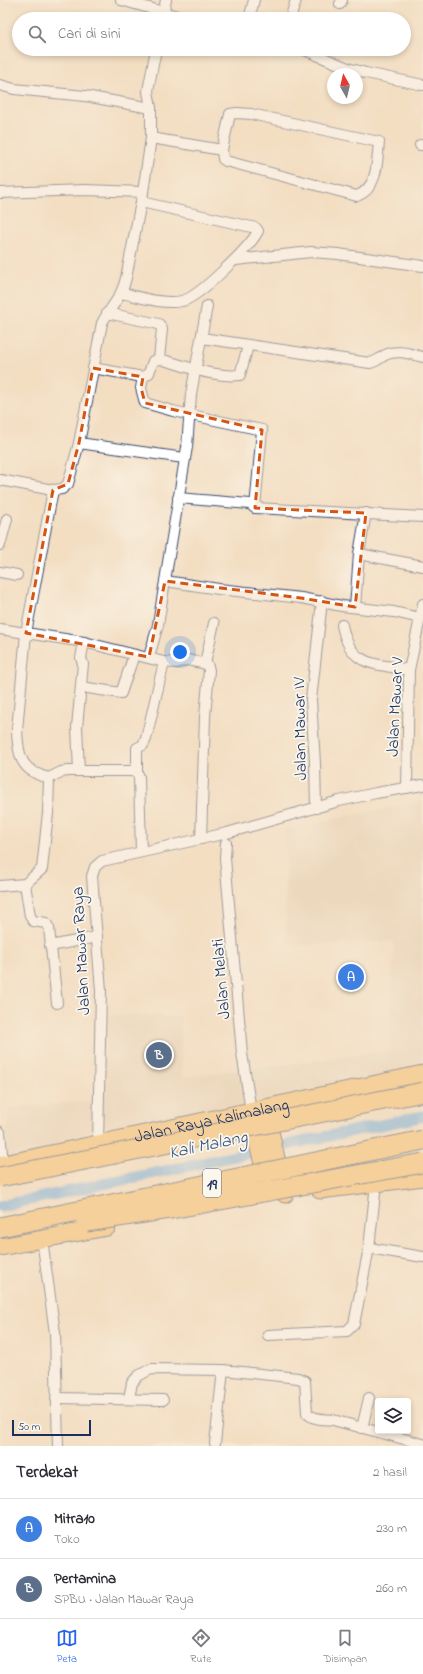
<!DOCTYPE html>
<html lang="id">
<meta charset="utf-8">
<style>
:root{--surface:#fff;--page:#f2f2f3;--text:#2b2b33;--muted:#7c7c81;--line:#e1e1e2;--accent:#2563eb}
body{margin:0;font-family:"Indie Flower",sans-serif;background:var(--page);color:var(--text)}
.controls{position:absolute;right:12px;bottom:12px;display:grid;overflow:hidden;border-radius:4px;box-shadow:0 2px 6px #0003}
.controls button{width:36px;height:36px;display:grid;place-items:center;padding:0;border:0;border-bottom:1px solid var(--line);background:var(--surface);color:var(--text);font:20px sans-serif}
.compass{position:absolute;left:327px;top:68px;width:36px;height:36px;border-radius:50%;background:var(--surface);box-shadow:0 2px 6px #0003;rotate:352deg}
.scale{position:absolute;left:12px;bottom:10px;width:79px;box-sizing:border-box;padding-left:4px;border:2px solid #1b2f5e;border-top:0;font-size:11px;line-height:14px;white-space:nowrap;color:#1b2f5e;-webkit-text-stroke:3px #fbf7ec;paint-order:stroke}
.you{position:absolute;left:180px;top:652px;width:14px;height:14px;margin:-10px;border:3px solid #fff;border-radius:50%;background:#1a73e8;box-shadow:0 0 0 6px #1a73e833}
.badge{display:grid;place-items:center;width:26px;height:26px;border-radius:50%;background:var(--accent);color:#fff;font-size:13px;font-weight:700}
.pin{position:absolute;translate:-50% -50%;border:2px solid #fff;box-shadow:0 1px 4px #0006}
.list{margin:0;padding:0;list-style:none}
h2{display:flex;justify-content:space-between;align-items:center;height:52px;margin:0;padding:0 16px;font-size:17px}
h2 small{font-size:13px;font-weight:400;color:var(--muted)}
.list li{display:grid;grid-template-columns:26px 1fr auto;gap:12px;align-items:center;box-sizing:border-box;height:60px;padding:0 16px;border-top:1px solid var(--line)}
.list b{display:block;font-size:15px;white-space:nowrap}
.list p{margin:0;font-size:13px;white-space:nowrap;color:var(--muted)}
.list em{font-size:13px;font-style:normal;color:var(--muted)}
.icon{flex:none;width:22px;height:22px;fill:none;stroke:currentColor;stroke-width:2;stroke-linecap:round;stroke-linejoin:round}
.map{position:relative;flex:none;width:423px;height:1446px;overflow:hidden}
.search{position:absolute;background:var(--surface);box-shadow:0 2px 6px #0003;left:12px;right:12px;top:12px;height:44px;display:flex;align-items:center;gap:10px;box-sizing:border-box;padding:0 14px;border-radius:22px;color:var(--muted);font-size:15px}
.sheet{height:172px;background:var(--surface)}
nav{display:flex;justify-content:space-around;align-items:center;box-sizing:border-box;height:56px;border-top:1px solid var(--line);background:var(--surface);font-size:11px;color:var(--muted)}
nav a{display:grid;justify-items:center;gap:2px}
nav .on{color:var(--accent)}
.map>svg:first-child{display:block}
.built{fill:#e4d0b6}
.lines{fill:none;stroke-linecap:round;stroke-linejoin:round}
.canal{stroke:#71aee3;stroke-width:11}
.minor-casing{stroke:#3b496d;stroke-width:12}
.primary-casing{stroke:#3b496d;stroke-width:19}
.minor{stroke:#fff;stroke-width:10}
.primary{stroke:#f8bf6c;stroke-width:17}
.motorway-bridge-casing{stroke:#3b496d;stroke-width:21;stroke-linecap:butt}
.motorway-bridge{stroke:#f8bf6c;stroke-width:19}
.marked{fill:none;stroke:#d45514;stroke-width:3;stroke-dasharray:8 5;stroke-linejoin:round}
.labels{text-anchor:middle;stroke-width:3.5;stroke-linejoin:round;paint-order:stroke}
.shield{fill:#fbf7ec;stroke:#5e6b89;stroke-width:1}
.shield-label{font-size:16px;font-weight:bold;fill:#1b2f5e}
.street-label{font-size:17px;fill:#1b2f5e;stroke:#fbf7ec}
.water-label{font-size:18px;font-style:italic;fill:#355586;stroke:#fbf7ec}
</style>
<div class="map">
<svg width="423" height="1446" viewBox="0 0 423 1446">
<rect width="100%" height="100%" fill="#fbf7ec"/>
<filter id="ink" filterUnits="userSpaceOnUse"><feTurbulence type="fractalNoise" baseFrequency=".025" numOctaves="2"/><feDisplacementMap in="SourceGraphic" scale="8" xChannelSelector="R" yChannelSelector="G"/><feConvolveMatrix kernelMatrix="1 2 1 2 8 2 1 2 1" color-interpolation-filters="sRGB"/></filter>
<filter id="wash" filterUnits="userSpaceOnUse"><feTurbulence type="fractalNoise" baseFrequency=".012" numOctaves="4" result="noise"/><feDisplacementMap in="SourceGraphic" scale="16" xChannelSelector="R" yChannelSelector="G"/><feGaussianBlur stdDeviation="0.9" result="paint"/><feColorMatrix in="noise" values="0 0 0 0 0 0 0 0 0 0 0 0 0 0 0 0 0 1.4 0 .05"/><feComposite in="paint" operator="in"/></filter>
<g filter="url(#wash)">
<rect width="100%" height="100%" fill="#f3dec2"/>
<polygon class="built" points="423,801 423,1074 3,1164 9,1108 102,1100 107,1015 181,1016 182,1077 390,1051 394,941 286,946 285,829"/>
<g class="lines">
<polyline class="canal" points="0,1206 423,1116"/>
</g>
</g>
<g filter="url(#ink)">
<g class="lines">
<defs>
<g id="minor">
<polyline points="121,0 188,19"/>
<polyline points="340,4 342,0"/>
<polyline points="162,19 166,0"/>
<polyline points="249,19 254,0"/>
<polyline points="290,19 296,0"/>
<polyline points="302,49 348,68 366,73 423,85"/>
<polyline points="0,85 14,89 85,96 151,108"/>
<path d="M151 138 222 150 230 114 237 113 251 114 379 142C377 162 378 188 357 196L226 161 223 159 222 150"/>
<polyline points="420,145 423,145"/>
<polyline points="0,193 84,190 143,192"/>
<polyline points="236,260 311,252 338,254 423,266"/>
<path d="M122 293C140 297 163 305 182 301 198 298 251 246 258 231L256 228 141 202"/>
<path d="M202 338 370 363C376 362 380 358 385 355 397 349 410 354 423 357"/>
<path d="M159 359C185 365 212 378 240 375L248 346"/>
<polyline points="93,368 143,377 149,373 153,361 159,359 162,329 159,324 107,313"/>
<polyline points="143,377 141,388 145,403 173,411 262,430 255,508"/>
<polyline points="79,443 184,458"/>
<polyline points="0,480 53,490"/>
<polyline points="178,498 250,504 255,508 423,517"/>
<polyline points="0,545 7,519"/>
<polyline points="359,554 423,566"/>
<polyline points="0,572 17,575"/>
<polyline points="165,581 219,589 301,598 342,606 394,612 420,618"/>
<polyline points="355,607 359,554 366,513"/>
<path d="M342 625C350 667 373 663 409 670"/>
<polyline points="0,629 84,642 164,662 176,663 187,660 207,664 209,670 205,717 201,839"/>
<polyline points="149,657 158,625 169,556 187,447 191,394 207,306"/>
<polyline points="205,663 214,623"/>
<polyline points="81,687 121,693 134,655"/>
<polyline points="79,771 77,727 83,664 81,658 84,642"/>
<path d="M137 772 132 771H68L61 772 49 778C21 771 18 757 17 730L26 633 53 490 62 489 68 484 79 443 102 323C111 306 122 297 126 278L143 192 151 138V108L148 91 156 49"/>
<polyline points="407,788 409,670 423,604"/>
<polyline points="316,808 315,763 311,700 322,601"/>
<polyline points="226,843 225,858 242,1053 251,1111"/>
<polyline points="141,851 139,777 137,772 137,748 143,745 146,739 164,662"/>
<polyline points="25,884 30,916 33,921 46,923 49,928 57,1003"/>
<polyline points="0,886 25,884 42,869 48,813 49,778"/>
<polyline points="50,946 97,937"/>
<polyline points="0,1132 3,1164"/>
<polyline points="98,1144 101,991 92,876 95,867 102,861 227,833 339,801 376,793 423,785"/>
<polyline points="42,1239 55,1333 58,1446"/>
<polyline points="369,1248 423,1257"/>
<polyline points="268,1335 347,1331 354,1324 369,1248 376,1184"/>
<polyline points="56,1398 163,1400"/>
<path d="M129 1398 132 1383 138 1376 151 1369 223 1370 298 1378 305 1381 307 1413C313 1420 325 1419 333 1420L423 1444"/>
<polyline points="362,1428 369,1398"/>
<polyline points="215,1443 223,1370"/>
</g>
<g id="primary">
<polyline points="265,1109 282,1185 285,1194"/>
<polyline points="251,1113 268,1185"/>
<path id="s1" d="M0 1165 423 1074"/>
<polyline points="320,1190 423,1177"/>
<polyline points="0,1247 107,1227"/>
</g>
</defs>
<use href="#minor" class="minor-casing"/>
<use href="#primary" class="primary-casing"/>
<use href="#minor" class="minor"/>
<use href="#primary" class="primary"/>
<defs>
<g id="motorway-bridge">
<polyline points="0,1177 423,1092"/>
<polyline points="86,1222 176,1208 423,1163"/>
<polyline points="0,1227 423,1140"/>
</g>
</defs>
<use href="#motorway-bridge" class="motorway-bridge-casing"/>
<use href="#motorway-bridge" class="motorway-bridge"/>
</g>
</g>
<path d="M0 0H423V1446H0ZM93 368 143 377 141 388 145 403 262 430 255 508 366 513 355 607 301 598 165 581 149 657 26 633 53 490 68 484 79 443Z" fill="#f3dec2" fill-opacity=".55" fill-rule="evenodd"/>
<path class="marked" d="M93 368 143 377 141 388 145 403 262 430 255 508 366 513 355 607 301 598 165 581 149 657 26 633 53 490 68 484 79 443Z"/>
<g class="labels">
<rect class="shield" x="203" y="1169" width="18" height="28" rx="3"/>
<g class="shield-label">
<text x="212" y="1189">19</text>
</g>
<g class="street-label">
<text transform="translate(394 707) rotate(-87)" y="6">Jalan Mawar V</text>
<text transform="translate(299 729) rotate(-91)" y="6">Jalan Mawar IV</text>
<text transform="translate(80 951) rotate(-93)" y="6">Jalan Mawar Raya</text>
<text transform="translate(220 979) rotate(-95)" y="6">Jalan Melati</text>
<text dy="6" stroke="none"><textPath href="#s1" startOffset="216">Jalan Raya Kalimalang</textPath></text>
</g>
<g class="water-label">
<text transform="translate(208 1144) rotate(-12)" y="6">Kali Malang</text>
</g>
</g>
</svg>
<div class="controls">
<button><svg class="icon" aria-label="layers" viewBox="0 0 24 24"><path d="M12 4l9 5-9 5-9-5zM3 14l9 5 9-5"/></svg></button>
</div>
<svg class="compass" viewBox="-18 -18 36 36"><path d="M0-13l5 13h-10z" fill="#e53935"/><path d="M0 13l5-13h-10z" fill="#7c7c81"/></svg>
<div class="scale">50 m</div>
<div class="you"></div>
<div class="pin badge" style="left:351px;top:977px;background:#3f7fe0">A</div>
<div class="pin badge" style="left:159px;top:1055px;background:#5c6f8a">B</div>
<div class="search"><svg class="icon" aria-label="search" viewBox="0 0 24 24"><circle cx="10" cy="10" r="6"/><path d="M15 15l6 6"/></svg>Cari di sini</div>
</div>
<section class="sheet">
<h2>Terdekat<small>2 hasil</small></h2>
<ul class="list">
<li><span class="badge" style="background:#3f7fe0">A</span><div><b>Mitra10</b><p>Toko</p></div><em>230 m</em></li>
<li><span class="badge" style="background:#5c6f8a">B</span><div><b>Pertamina</b><p>SPBU · Jalan Mawar Raya</p></div><em>260 m</em></li>
</ul>
</section>
<nav>
<a class="on"><svg class="icon" aria-label="map" viewBox="0 0 24 24"><path d="M3 6l6-2 6 2 6-2v14l-6 2-6-2-6 2zM9 4v14M15 6v14"/></svg>Peta</a>
<a><svg class="icon" aria-label="directions" viewBox="0 0 24 24"><path d="M12 3l9 9-9 9-9-9zM9 14v-3h6M13 9l2 2-2 2"/></svg>Rute</a>
<a><svg class="icon" aria-label="saved" viewBox="0 0 24 24"><path d="M7 4h10v16l-5-4-5 4z"/></svg>Disimpan</a>
</nav>
